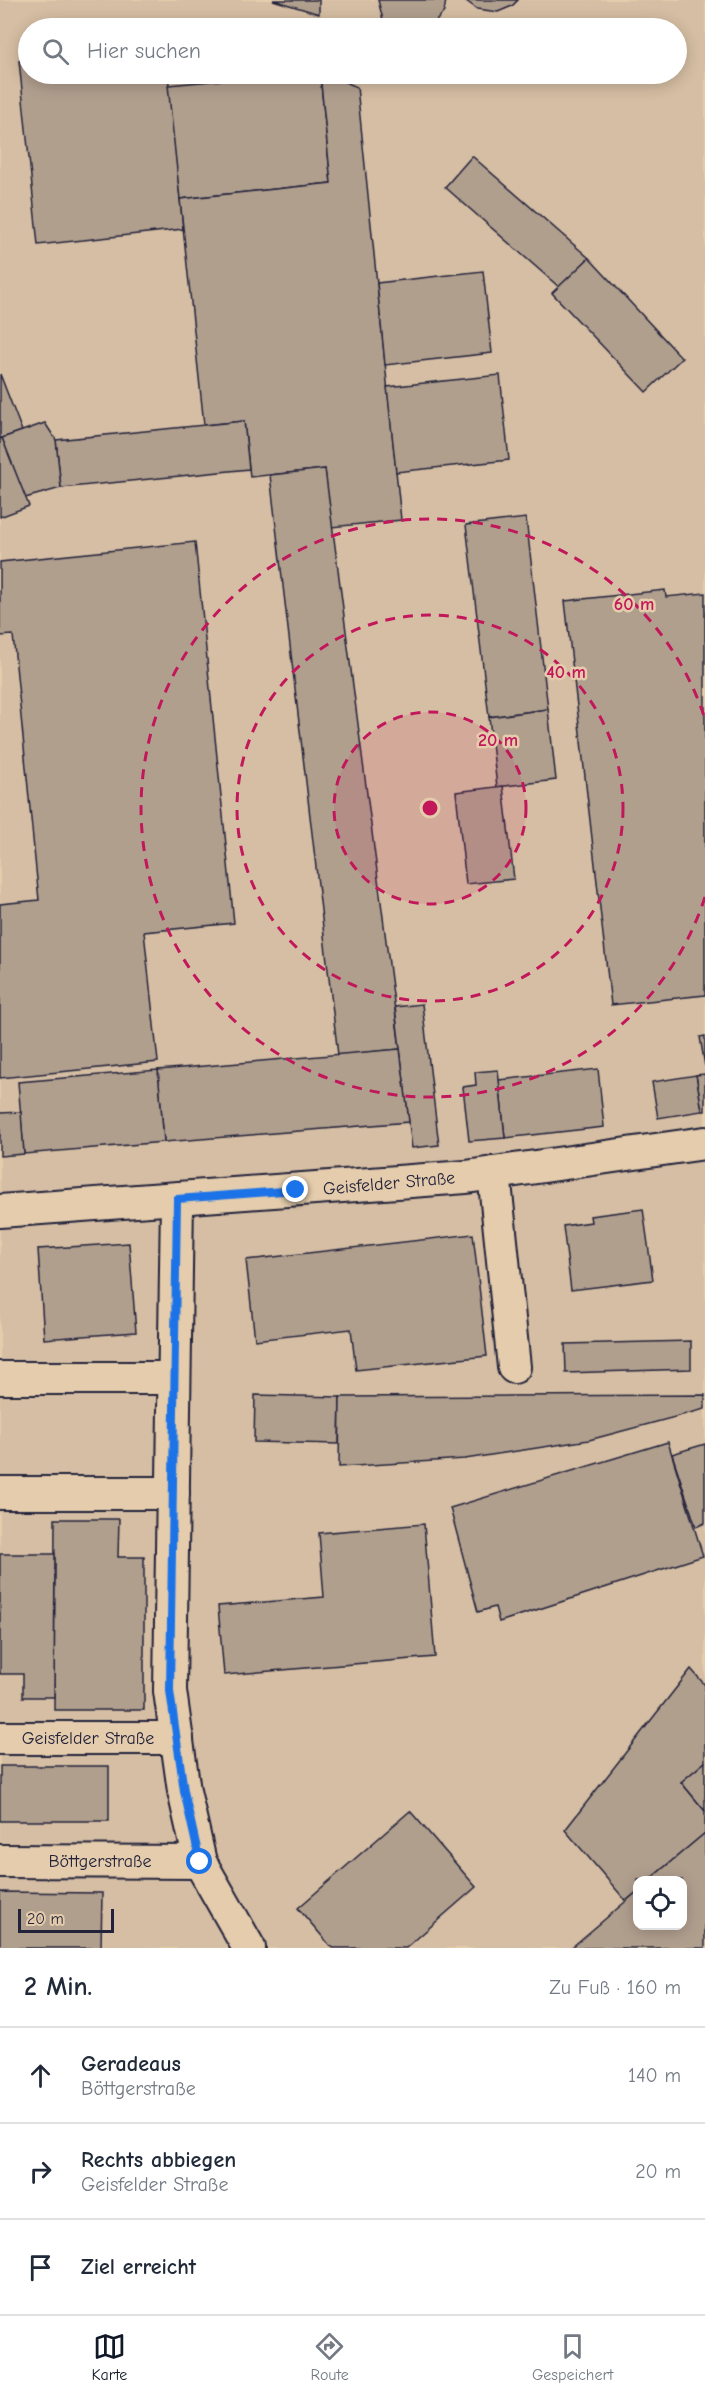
<!DOCTYPE html>
<html lang="de">
<meta charset="utf-8">
<style>
:root{--surface:#fff;--page:#f6f6f7;--text:#1f2937;--muted:#747a83;--line:#e0e1e3;--accent:#111827}
body{margin:0;font-family:"Comic Neue",sans-serif;background:var(--page);color:var(--text)}
.controls{position:absolute;right:18px;bottom:18px;display:grid;overflow:hidden;border-radius:12px;box-shadow:0 3px 15px #0003}
.controls button{width:54px;height:54px;display:grid;place-items:center;padding:0;border:0;border-bottom:2px solid var(--line);background:var(--surface);color:var(--text);font:30px sans-serif}
.scale{position:absolute;left:18px;bottom:15px;width:96px;box-sizing:border-box;padding-left:6px;border:3px solid #22223b;border-top:0;font-size:16px;line-height:21px;white-space:nowrap;color:#22223b;-webkit-text-stroke:4px #e4ccac;paint-order:stroke}
.stop{position:absolute;width:18px;height:18px;margin:-14px;border:4px solid #1a73e8;border-radius:50%;background:#fff}
.stop.end{background:#1a73e8;border-color:#fff;box-shadow:0 2px 6px #0008}
.list{margin:0;padding:0;list-style:none}
h2{display:flex;justify-content:space-between;align-items:center;height:78px;margin:0;padding:0 24px;font-size:26px}
h2 small{font-size:20px;font-weight:400;color:var(--muted)}
.list li{display:grid;grid-template-columns:39px 1fr auto;gap:18px;align-items:center;box-sizing:border-box;height:96px;padding:0 24px;border-top:2px solid var(--line)}
.list b{display:block;font-size:22px;white-space:nowrap}
.list p{margin:0;font-size:20px;white-space:nowrap;color:var(--muted)}
.list em{font-size:20px;font-style:normal;color:var(--muted)}
.icon{flex:none;width:33px;height:33px;fill:none;stroke:currentColor;stroke-width:2;stroke-linecap:round;stroke-linejoin:round}
.map{position:relative;flex:none;width:705px;height:1948px;overflow:hidden}
.search{position:absolute;background:var(--surface);box-shadow:0 3px 15px #0003;left:18px;right:18px;top:18px;height:66px;display:flex;align-items:center;gap:15px;box-sizing:border-box;padding:0 21px;border-radius:33px;color:var(--muted);font-size:22px}
.sheet{height:366px;background:var(--surface)}
nav{display:flex;justify-content:space-around;align-items:center;box-sizing:border-box;height:84px;border-top:2px solid var(--line);background:var(--surface);font-size:16px;color:var(--muted)}
nav a{display:grid;justify-items:center;gap:3px}
nav .on{color:var(--accent)}
.map>svg:first-child{display:block}
.built{fill:#d5bea3;fill-rule:evenodd}
.building{fill:#b19f8e;stroke:#22223b;stroke-width:1.5}
.lines{fill:none;stroke-linecap:round;stroke-linejoin:round}
.minor-casing{stroke:#22223b;stroke-width:36}
.minor{stroke:#e4ccac;stroke-width:32}
.route{stroke:#1a73e8;stroke-width:8}
.ring{fill:none;stroke:#c2185b;stroke-width:3;stroke-dasharray:10 8}
.labels{text-anchor:middle;stroke-width:5;stroke-linejoin:round;paint-order:stroke}
.street-label{font-size:18px;fill:#22223b;stroke:#e4ccac}
.centre{fill:#c2185b;stroke:#e4ccac;stroke-width:3}
.ring-label{font-size:18px;text-anchor:middle;font-weight:bold;fill:#c2185b;stroke:#e4ccac;stroke-width:5;stroke-linejoin:round;paint-order:stroke}
</style>
<div class="map">
<svg width="705" height="1948" viewBox="0 0 705 1948">
<rect width="100%" height="100%" fill="#e4ccac"/>
<filter id="ink" filterUnits="userSpaceOnUse"><feTurbulence type="fractalNoise" baseFrequency=".0167" numOctaves="2"/><feDisplacementMap in="SourceGraphic" scale="12" xChannelSelector="R" yChannelSelector="G"/><feConvolveMatrix kernelMatrix="1 2 1 2 8 2 1 2 1" color-interpolation-filters="sRGB"/></filter>
<g filter="url(#ink)">
<path class="built" d="M0 0H705V1948H0ZM28 28H676V74H28ZM638 1880H682V1926H638Z"/>
<g class="building">
<polygon points="273,0 319,0 319,14"/>
<polygon points="378,0 446,0 444,12 430,28 394,28 383,20"/>
<polygon points="465,0 518,0 512,6 498,12 477,9"/>
<polygon points="28,60 28,74 106,74 106,81 168,74 183,229 38,245 19,61"/>
<polygon points="286,74 320,74 331,183 180,199 168,85"/>
<polygon points="320,74 327,74 357,87 401,520 331,527 325,469 250,477 244,421 204,425 180,199 331,183"/>
<polygon points="472,156 589,258 559,287 445,187"/>
<polygon points="589,258 682,358 646,392 552,293"/>
<polygon points="483,271 492,353 385,365 377,283"/>
<polygon points="0,374 22,431 0,439"/>
<polygon points="500,375 509,460 396,472 387,387"/>
<polygon points="244,421 249,469 61,488 56,440"/>
<polygon points="45,423 56,440 61,488 25,498 2,438"/>
<polygon points="2,438 29,506 0,517 0,439"/>
<polygon points="325,469 400,1049 338,1055 270,475"/>
<polygon points="526,518 548,709 489,717 466,525"/>
<polygon points="195,542 234,923 144,932 158,1062 0,1078 0,904 39,900 13,635 0,636 0,562"/>
<polygon points="665,590 666,597 705,593 705,995 611,1005 565,601"/>
<polygon points="548,709 556,780 497,787 489,717"/>
<polygon points="503,786 514,879 466,884 456,792"/>
<polygon points="422,1004 439,1145 412,1148 395,1007"/>
<polygon points="705,1036 705,1066 700,1037"/>
<polygon points="400,1049 409,1122 164,1142 158,1070"/>
<polygon points="598,1069 604,1127 505,1138 499,1080"/>
<polygon points="158,1070 164,1142 24,1154 18,1082"/>
<polygon points="498,1070 505,1138 469,1141 463,1087 476,1085 475,1072"/>
<polygon points="705,1074 705,1111 702,1111 696,1075"/>
<polygon points="696,1075 702,1111 658,1118 652,1082"/>
<polygon points="21,1112 24,1154 0,1156 0,1113"/>
<polygon points="643,1209 653,1280 571,1290 563,1226 591,1222 590,1216"/>
<polygon points="473,1234 487,1356 356,1370 351,1329 255,1340 246,1260"/>
<polygon points="129,1243 136,1332 44,1339 38,1249"/>
<polygon points="691,1341 691,1369 566,1373 565,1344"/>
<polygon points="255,1395 340,1397 339,1444 254,1442"/>
<polygon points="705,1395 705,1409 589,1440 465,1459 339,1467 340,1397"/>
<polygon points="668,1442 703,1556 499,1622 495,1607 478,1612 450,1508"/>
<polygon points="705,1444 705,1523 696,1527 672,1454"/>
<polygon points="55,1519 119,1519 118,1557 144,1557 144,1710 54,1710"/>
<polygon points="424,1524 435,1657 224,1675 218,1606 324,1597 319,1533"/>
<polygon points="0,1554 55,1554 54,1697 23,1697 23,1674 0,1674"/>
<polygon points="691,1669 705,1685 705,1762 681,1782 705,1811 705,1833 649,1880 638,1880 638,1891 626,1901 565,1830"/>
<polygon points="705,1762 705,1811 681,1782"/>
<rect x="0" y="1766" width="109" height="55"/>
<polygon points="410,1811 476,1887 406,1948 332,1948 298,1908"/>
<polygon points="705,1833 705,1948 571,1948 638,1891 638,1926 682,1926 682,1880 649,1880"/>
<polygon points="0,1892 102,1893 101,1948 0,1948"/>
</g>
<g class="lines">
<defs>
<g id="minor">
<polyline points="494,1173 514,1367"/>
<polyline points="177,1199 170,1691 184,1791 200,1862 249,1948"/>
<polyline points="0,1211 466,1177 705,1143"/>
<polyline points="0,1378 174,1378"/>
<polyline points="0,1493 173,1493"/>
<polyline points="0,1738 177,1738"/>
<polyline points="0,1861 200,1862"/>
</g>
</defs>
<use href="#minor" class="minor-casing"/>
<use href="#minor" class="minor"/>
</g>
</g>
<g class="lines" filter="url(#ink)">
<polyline class="route" points="200,1862 184,1791 170,1691 177,1199 296,1190"/>
</g>
<circle cx="430" cy="808" r="96" fill="#c2185b" fill-opacity=".12"/>
<g class="ring">
<circle cx="430" cy="808" r="96"/>
<circle cx="430" cy="808" r="193"/>
<path d="M705 897A289 289 0 1 1 705 719"/>
</g>
<g class="labels">
<g class="street-label">
<text transform="translate(389 1183) rotate(-5)" y="6">Geisfelder Straße</text>
<text x="88" y="1744">Geisfelder Straße</text>
<text x="100" y="1867">Böttgerstraße</text>
</g>
</g>
<circle cx="430" cy="808" r="9" class="centre"/>
<g class="ring-label">
<text x="634" y="610">60 m</text>
<text x="566" y="678">40 m</text>
<text x="498" y="746">20 m</text>
</g>
</svg>
<div class="controls">
<button><svg class="icon" aria-label="locate" viewBox="0 0 24 24"><circle cx="12" cy="12" r="6"/><path d="M12 2v4M12 18v4M2 12h4M18 12h4"/></svg></button>
</div>
<div class="scale">20 m</div>
<div class="stop" style="left:200px;top:1862px"></div>
<div class="stop end" style="left:296px;top:1190px"></div>
<div class="search"><svg class="icon" aria-label="search" viewBox="0 0 24 24"><circle cx="10" cy="10" r="6"/><path d="M15 15l6 6"/></svg>Hier suchen</div>
</div>
<section class="sheet">
<h2>2 Min.<small>Zu Fuß · 160 m</small></h2>
<ul class="list">
<li><svg class="icon" aria-label="ahead" viewBox="0 0 24 24"><path d="M12 20V5M6 11l6-6 6 6"/></svg><div><b>Geradeaus</b><p>Böttgerstraße</p></div><em>140 m</em></li>
<li><svg class="icon" aria-label="right" viewBox="0 0 24 24"><path d="M7 20v-9h11M14 6l5 5-5 5"/></svg><div><b>Rechts abbiegen</b><p>Geisfelder Straße</p></div><em>20 m</em></li>
<li><svg class="icon" aria-label="arrive" viewBox="0 0 24 24"><path d="M6 21V4h12l-3 4 3 4H6"/></svg><div><b>Ziel erreicht</b></div></li>
</ul>
</section>
<nav>
<a class="on"><svg class="icon" aria-label="map" viewBox="0 0 24 24"><path d="M3 6l6-2 6 2 6-2v14l-6 2-6-2-6 2zM9 4v14M15 6v14"/></svg>Karte</a>
<a><svg class="icon" aria-label="directions" viewBox="0 0 24 24"><path d="M12 3l9 9-9 9-9-9zM9 14v-3h6M13 9l2 2-2 2"/></svg>Route</a>
<a><svg class="icon" aria-label="saved" viewBox="0 0 24 24"><path d="M7 4h10v16l-5-4-5 4z"/></svg>Gespeichert</a>
</nav>
